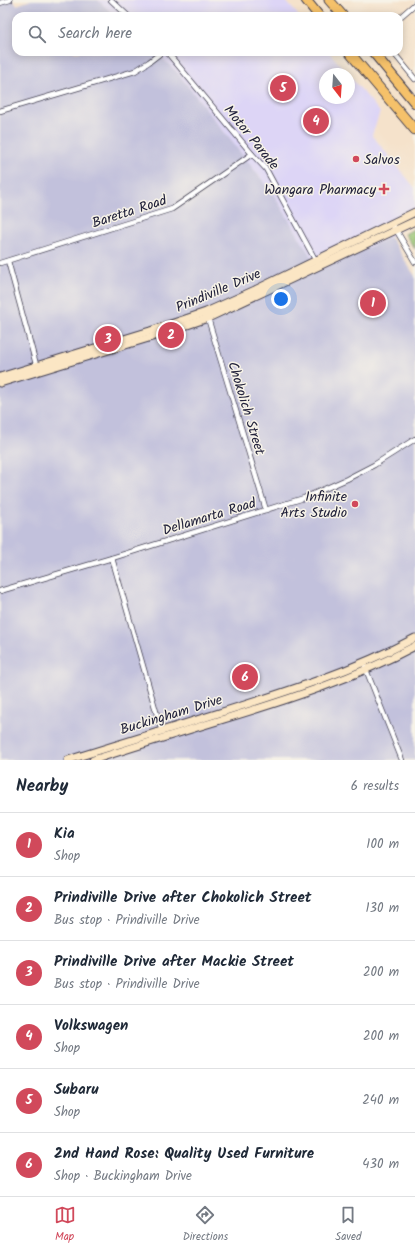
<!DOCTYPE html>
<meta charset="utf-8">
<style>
:root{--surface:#fff;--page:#f2f2f3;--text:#1f2937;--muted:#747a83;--line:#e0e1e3;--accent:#d1495b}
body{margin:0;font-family:Kalam,sans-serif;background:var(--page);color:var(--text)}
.compass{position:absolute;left:319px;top:68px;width:36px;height:36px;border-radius:50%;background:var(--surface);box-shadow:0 2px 10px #0003;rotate:163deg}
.you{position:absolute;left:281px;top:299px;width:14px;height:14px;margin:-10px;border:3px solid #fff;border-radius:50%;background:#1a73e8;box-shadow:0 0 0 6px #1a73e833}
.badge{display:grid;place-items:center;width:26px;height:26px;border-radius:50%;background:var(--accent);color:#fff;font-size:13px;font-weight:700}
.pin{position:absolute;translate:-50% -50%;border:2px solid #fff;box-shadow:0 1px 4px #0006}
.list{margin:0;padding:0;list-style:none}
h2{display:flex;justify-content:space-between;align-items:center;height:52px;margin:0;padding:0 16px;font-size:17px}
h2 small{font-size:13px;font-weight:400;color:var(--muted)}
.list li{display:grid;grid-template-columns:26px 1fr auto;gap:12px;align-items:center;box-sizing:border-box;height:64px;padding:0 16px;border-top:1px solid var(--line)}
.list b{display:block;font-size:15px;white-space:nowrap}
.list p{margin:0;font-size:13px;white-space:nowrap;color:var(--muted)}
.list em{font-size:13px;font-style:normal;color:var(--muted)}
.icon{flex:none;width:22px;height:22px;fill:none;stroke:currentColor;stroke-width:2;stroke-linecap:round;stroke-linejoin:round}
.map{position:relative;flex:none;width:415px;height:760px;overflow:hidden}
.search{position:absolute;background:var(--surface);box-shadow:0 2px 10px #0003;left:12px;right:12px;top:12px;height:44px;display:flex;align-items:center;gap:10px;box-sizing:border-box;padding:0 14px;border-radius:12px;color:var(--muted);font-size:15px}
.sheet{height:436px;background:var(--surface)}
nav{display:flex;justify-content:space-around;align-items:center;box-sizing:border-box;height:56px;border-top:1px solid var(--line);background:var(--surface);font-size:11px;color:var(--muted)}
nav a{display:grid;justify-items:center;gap:2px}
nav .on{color:var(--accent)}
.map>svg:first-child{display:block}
.built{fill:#ddd5f6}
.industrial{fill:#c2c1dc}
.green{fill:#99c472;stroke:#5e7356}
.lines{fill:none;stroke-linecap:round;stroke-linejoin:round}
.street-casing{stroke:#423f51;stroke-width:6}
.secondary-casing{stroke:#423f51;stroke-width:9}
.highway-casing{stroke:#423f51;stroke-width:11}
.street{stroke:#fff;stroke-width:4.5}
.secondary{stroke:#fbe6c4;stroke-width:7}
.highway{stroke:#f5c16b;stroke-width:9}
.poi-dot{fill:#d1495b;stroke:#f7f3e8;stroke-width:1.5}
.labels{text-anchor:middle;stroke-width:3;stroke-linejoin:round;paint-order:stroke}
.street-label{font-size:14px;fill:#22223b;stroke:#f7f3e8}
.poi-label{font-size:14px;fill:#22223b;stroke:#f7f3e8;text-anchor:end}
</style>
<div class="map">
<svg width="415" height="760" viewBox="0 0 415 760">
<rect width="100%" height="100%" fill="#f7f3e8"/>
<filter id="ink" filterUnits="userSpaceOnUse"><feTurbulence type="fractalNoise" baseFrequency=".025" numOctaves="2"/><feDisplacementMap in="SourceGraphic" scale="8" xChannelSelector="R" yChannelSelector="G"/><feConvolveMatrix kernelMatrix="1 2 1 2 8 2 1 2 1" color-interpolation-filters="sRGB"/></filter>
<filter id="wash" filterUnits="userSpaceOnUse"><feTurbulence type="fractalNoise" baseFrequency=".012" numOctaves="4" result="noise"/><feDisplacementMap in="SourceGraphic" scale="16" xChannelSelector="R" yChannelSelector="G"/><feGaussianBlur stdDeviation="0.9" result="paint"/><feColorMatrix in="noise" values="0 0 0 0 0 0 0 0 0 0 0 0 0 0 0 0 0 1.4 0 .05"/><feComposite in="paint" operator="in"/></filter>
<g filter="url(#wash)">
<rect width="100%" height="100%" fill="#f5e2cb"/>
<g class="built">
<polygon points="98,0 285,0 299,16 115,16"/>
<polygon points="155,52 329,52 348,74 325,74 325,98 349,98 349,75 380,112 372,135 415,188 415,220 390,237 319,271 274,195 176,71"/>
</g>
<polygon class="industrial" points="0,0 12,0 17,5 31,0 98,0 115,16 16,16 16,52 155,52 176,71 274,195 319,270 390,237 415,276 415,760 0,760"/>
<polygon class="green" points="415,228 415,249 405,234"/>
</g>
<g filter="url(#ink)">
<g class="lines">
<defs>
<g id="street">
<polyline points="111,0 128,16"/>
<polyline points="0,3 10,0"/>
<polyline points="399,18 415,4"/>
<polyline points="167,52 252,154 266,169 317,263"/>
<polyline points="393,52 415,79"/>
<polyline points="0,111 135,71 149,62 162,52"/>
<polyline points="392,223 415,262"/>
<polyline points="8,261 37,368"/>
<polyline points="0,263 172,209 252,154"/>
<polyline points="207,315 266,510"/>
<polyline points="112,558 162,732"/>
<polyline points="0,591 112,558 304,498 347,479 374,465 415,439"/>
<polyline points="365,667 402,760"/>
</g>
<g id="secondary">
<polyline points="0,377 150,331 206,312 255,290 415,212"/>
<polyline points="0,383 152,337 208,318 415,221"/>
<path d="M68 760C119 744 169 729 219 713 286 692 353 671 415 638"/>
<path d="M93 760C137 746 181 732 224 719 290 699 355 678 415 646"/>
</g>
<g id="highway">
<polyline points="306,0 319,16"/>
<polyline points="329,0 343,16"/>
<polyline points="349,52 415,130"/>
<polyline points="373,52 415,103"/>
</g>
</defs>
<use href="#street" class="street-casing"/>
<use href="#secondary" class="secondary-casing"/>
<use href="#highway" class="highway-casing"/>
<use href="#street" class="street"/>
<use href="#secondary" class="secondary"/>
<use href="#highway" class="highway"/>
</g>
</g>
<g class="poi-dot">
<circle cx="356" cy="159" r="4"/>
<path d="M382 183h4v4h4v4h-4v4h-4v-4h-4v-4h4z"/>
<circle cx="355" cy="504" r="4"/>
</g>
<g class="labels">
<g class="street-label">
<text transform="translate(252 137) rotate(51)" y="5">Motor Parade</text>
<text transform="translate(129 211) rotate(-18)" y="5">Baretta Road</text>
<text transform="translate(218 290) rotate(-23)" y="5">Prindiville Drive</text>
<text transform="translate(247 408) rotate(73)" y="5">Chokolich Street</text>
<text transform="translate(209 516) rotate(-17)" y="5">Dellamarta Road</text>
<text transform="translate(171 714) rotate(-17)" y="5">Buckingham Drive</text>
</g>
<g class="poi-label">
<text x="364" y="164" text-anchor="start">Salvos</text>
<text x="376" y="194">Wangara Pharmacy</text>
<text x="347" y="501">Infinite<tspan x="347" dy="16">Arts Studio</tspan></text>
</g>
</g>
</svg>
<svg class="compass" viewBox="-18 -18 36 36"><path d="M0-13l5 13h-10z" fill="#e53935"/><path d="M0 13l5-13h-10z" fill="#747a83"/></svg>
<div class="you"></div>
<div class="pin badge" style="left:373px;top:303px">1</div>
<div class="pin badge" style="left:171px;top:335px">2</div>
<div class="pin badge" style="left:108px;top:339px">3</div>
<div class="pin badge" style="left:316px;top:121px">4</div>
<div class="pin badge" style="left:283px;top:88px">5</div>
<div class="pin badge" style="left:245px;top:677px">6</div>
<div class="search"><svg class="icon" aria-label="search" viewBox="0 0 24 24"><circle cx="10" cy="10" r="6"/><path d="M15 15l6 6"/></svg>Search here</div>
</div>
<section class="sheet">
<h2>Nearby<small>6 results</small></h2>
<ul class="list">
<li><span class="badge">1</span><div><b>Kia</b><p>Shop</p></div><em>100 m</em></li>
<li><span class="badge">2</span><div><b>Prindiville Drive after Chokolich Street</b><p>Bus stop · Prindiville Drive</p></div><em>130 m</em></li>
<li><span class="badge">3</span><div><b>Prindiville Drive after Mackie Street</b><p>Bus stop · Prindiville Drive</p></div><em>200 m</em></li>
<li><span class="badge">4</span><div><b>Volkswagen</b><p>Shop</p></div><em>200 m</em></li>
<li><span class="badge">5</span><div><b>Subaru</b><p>Shop</p></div><em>240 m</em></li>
<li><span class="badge">6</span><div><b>2nd Hand Rose: Quality Used Furniture</b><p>Shop · Buckingham Drive</p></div><em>430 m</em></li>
</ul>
</section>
<nav>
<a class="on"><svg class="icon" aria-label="map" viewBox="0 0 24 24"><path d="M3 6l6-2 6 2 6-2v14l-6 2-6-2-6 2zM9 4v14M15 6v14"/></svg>Map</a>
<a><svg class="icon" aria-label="directions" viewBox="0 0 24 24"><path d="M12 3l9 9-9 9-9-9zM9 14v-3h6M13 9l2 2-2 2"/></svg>Directions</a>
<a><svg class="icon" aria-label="saved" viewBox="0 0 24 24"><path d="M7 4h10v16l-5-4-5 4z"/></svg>Saved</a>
</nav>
